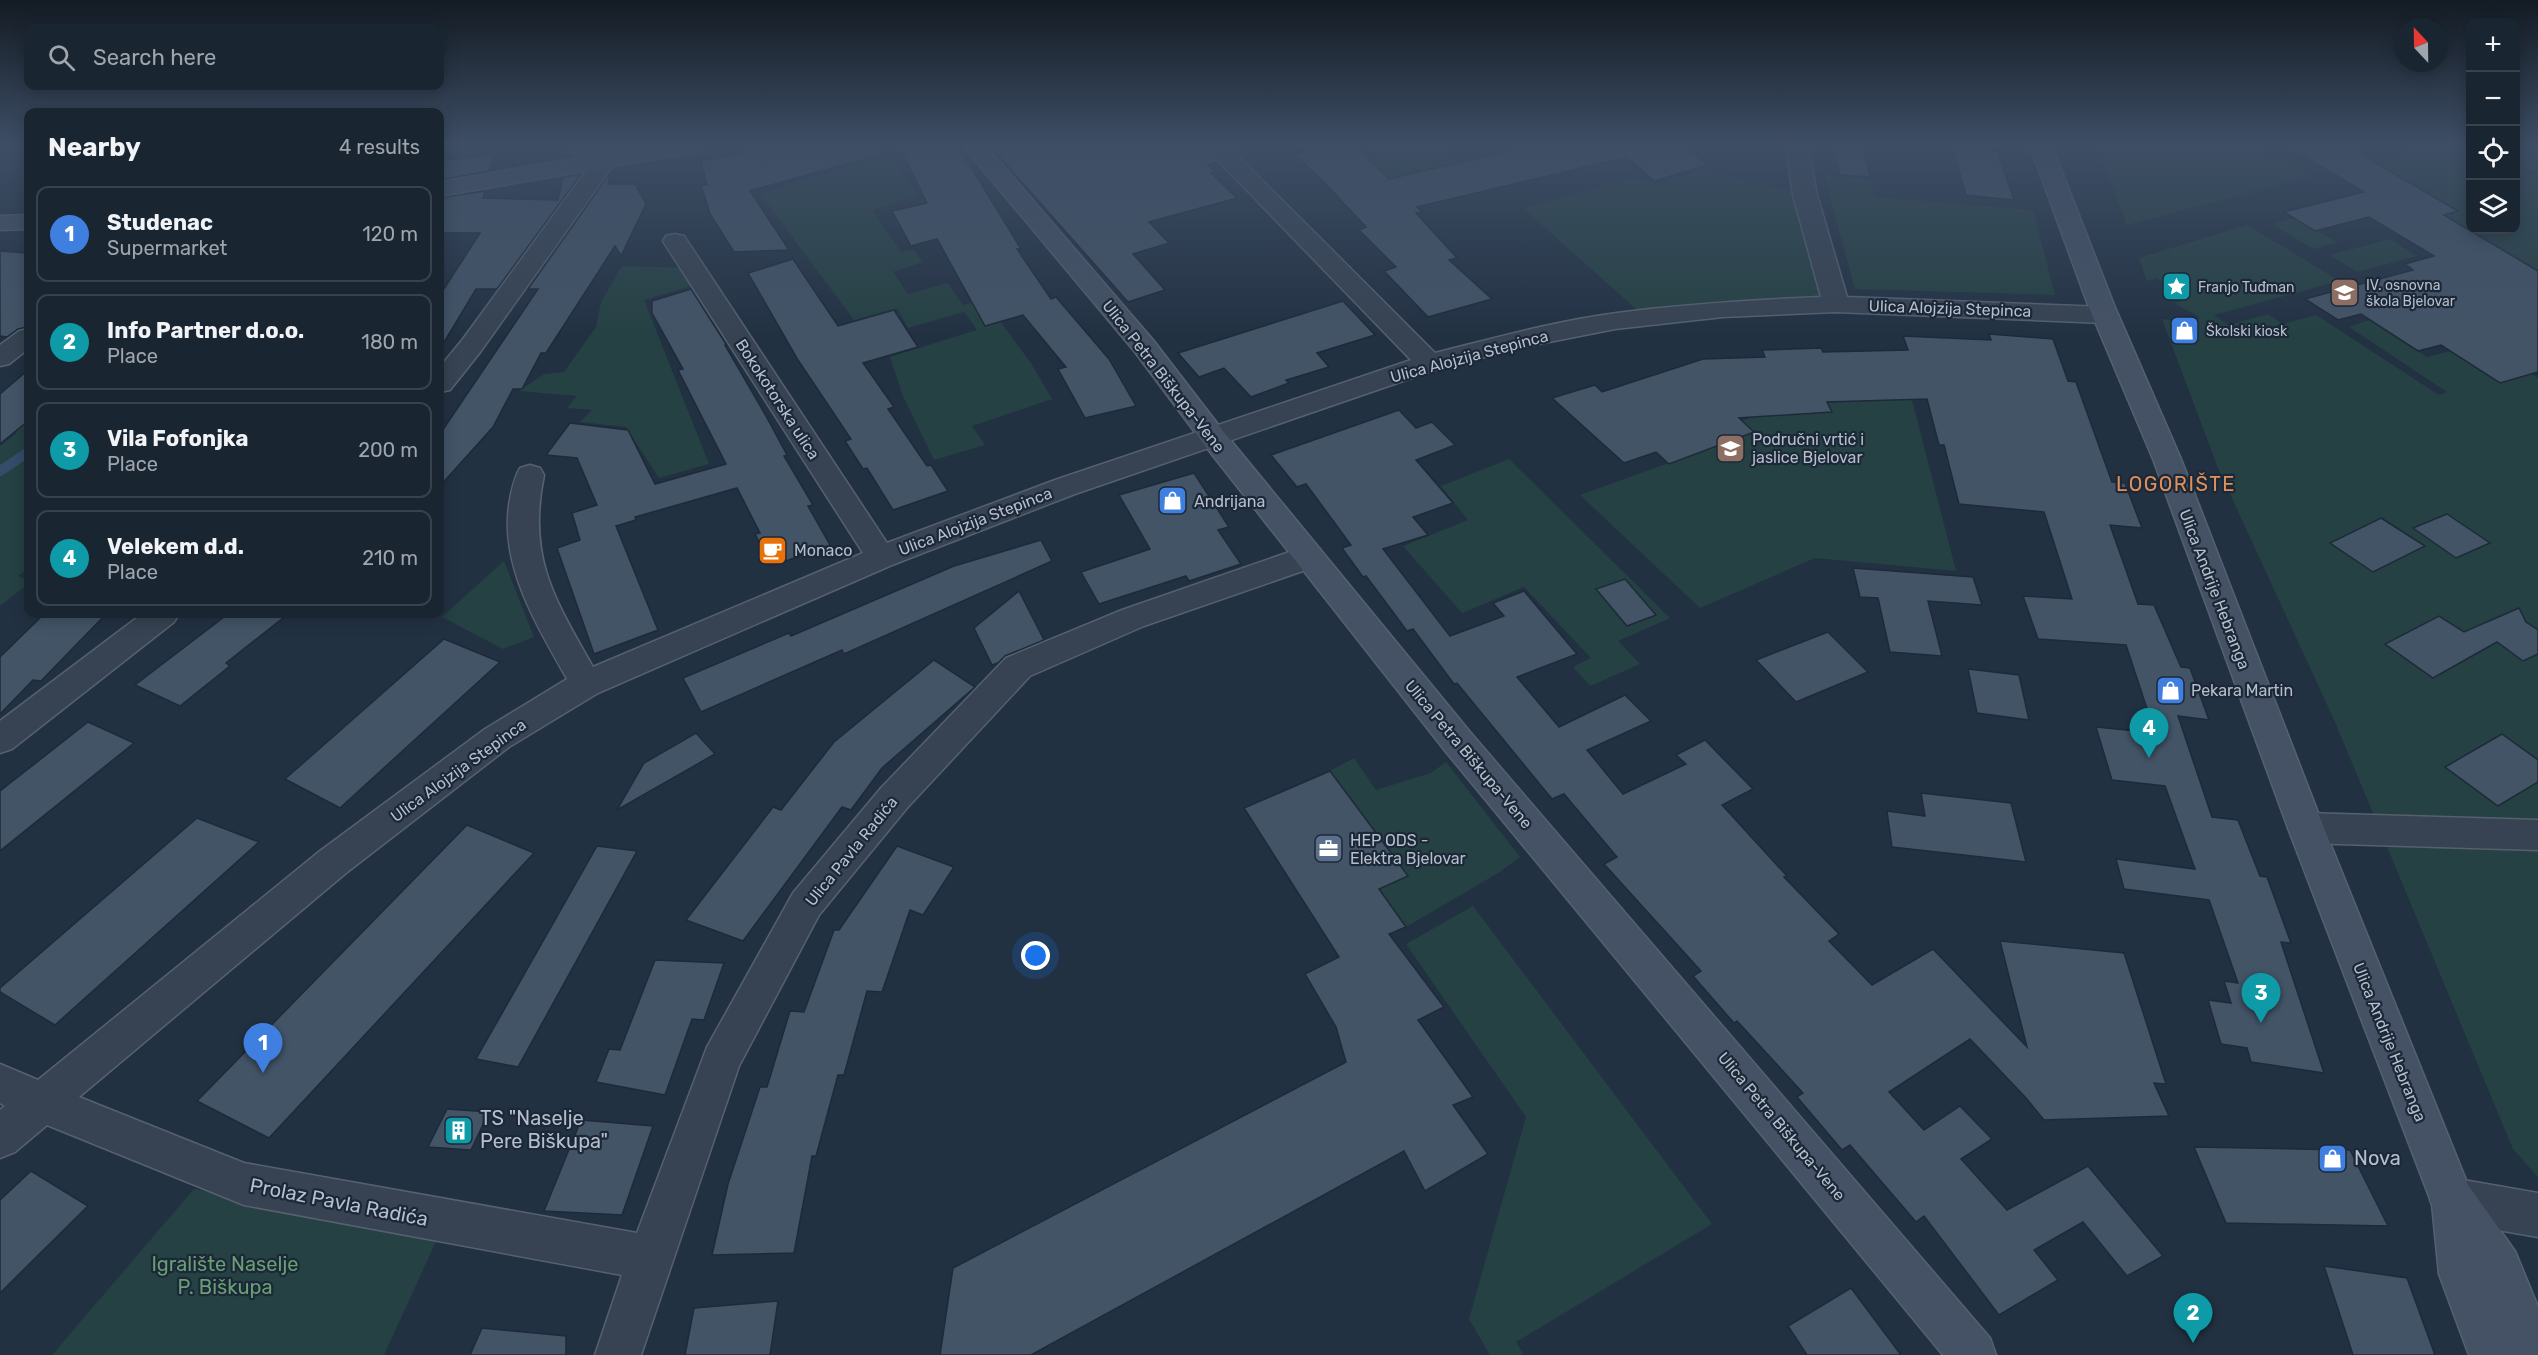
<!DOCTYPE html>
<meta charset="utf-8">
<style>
:root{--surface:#1a2532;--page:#27313e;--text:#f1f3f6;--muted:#9fa5ac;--line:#38424d;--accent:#86b9ff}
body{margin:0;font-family:Rubik,sans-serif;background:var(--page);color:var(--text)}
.controls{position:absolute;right:18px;top:18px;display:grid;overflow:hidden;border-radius:12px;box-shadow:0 3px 15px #0003}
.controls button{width:54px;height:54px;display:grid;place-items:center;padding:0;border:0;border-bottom:2px solid var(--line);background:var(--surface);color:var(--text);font:30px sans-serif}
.compass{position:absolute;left:2394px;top:18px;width:54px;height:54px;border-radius:50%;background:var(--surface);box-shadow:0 3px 15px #0003;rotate:338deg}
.you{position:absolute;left:1036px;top:956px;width:21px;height:21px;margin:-15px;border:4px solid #fff;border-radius:50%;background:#1a73e8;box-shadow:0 0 0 9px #1a73e833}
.badge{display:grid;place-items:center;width:39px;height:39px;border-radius:50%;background:var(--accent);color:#fff;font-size:20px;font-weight:700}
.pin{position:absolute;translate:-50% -50px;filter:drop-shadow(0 2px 3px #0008)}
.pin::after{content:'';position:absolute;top:32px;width:21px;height:18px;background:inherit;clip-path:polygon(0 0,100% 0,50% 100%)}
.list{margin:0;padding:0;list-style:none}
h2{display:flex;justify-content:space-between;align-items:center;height:78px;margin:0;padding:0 24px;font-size:26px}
h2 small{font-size:20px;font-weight:400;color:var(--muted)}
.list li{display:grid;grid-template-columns:39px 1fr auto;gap:18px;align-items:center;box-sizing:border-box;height:96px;margin:0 12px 12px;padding:0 12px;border:2px solid var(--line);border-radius:12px}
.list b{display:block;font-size:22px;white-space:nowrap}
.list p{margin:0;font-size:20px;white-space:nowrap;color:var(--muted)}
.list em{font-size:20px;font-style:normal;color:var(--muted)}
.icon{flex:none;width:33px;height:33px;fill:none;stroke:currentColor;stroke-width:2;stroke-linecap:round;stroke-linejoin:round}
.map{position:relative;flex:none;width:2538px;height:1355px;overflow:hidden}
.search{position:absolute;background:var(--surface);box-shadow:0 3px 15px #0003;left:24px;top:24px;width:420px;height:66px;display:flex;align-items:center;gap:15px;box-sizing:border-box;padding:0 21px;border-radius:12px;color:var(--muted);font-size:22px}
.panel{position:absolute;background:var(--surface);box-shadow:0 3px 15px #0003;left:24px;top:108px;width:420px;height:510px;border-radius:12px}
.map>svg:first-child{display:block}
.green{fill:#254143}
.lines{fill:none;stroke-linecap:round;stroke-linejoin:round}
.stream-far1{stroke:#344d6a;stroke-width:8}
.stream{stroke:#344d6a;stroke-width:10}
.building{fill:#435467;stroke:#1e2a39;stroke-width:1.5}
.street-casing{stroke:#55616f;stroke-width:3}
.secondary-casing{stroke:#55616f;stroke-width:3}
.street{fill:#374352;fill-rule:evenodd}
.secondary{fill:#455265;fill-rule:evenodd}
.labels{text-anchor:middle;stroke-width:4.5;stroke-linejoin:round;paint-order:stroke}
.far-poi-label{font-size:14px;fill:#b4becc;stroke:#1c2837;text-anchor:start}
.street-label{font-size:16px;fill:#b4becc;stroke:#1c2837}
.poi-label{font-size:16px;fill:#b4becc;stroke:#1c2837;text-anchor:start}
.quarter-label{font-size:20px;letter-spacing:1.5px;fill:#e0905b;stroke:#1c2837}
.near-poi-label{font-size:20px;fill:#b4becc;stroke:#1c2837;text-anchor:start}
.near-street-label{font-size:20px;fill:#b4becc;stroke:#1c2837}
.near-park-label{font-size:20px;fill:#689f73;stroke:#1c2837}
</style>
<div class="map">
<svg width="2538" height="1355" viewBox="0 0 2538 1355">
<rect width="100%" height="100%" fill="#223142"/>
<g class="green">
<polygon points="1356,146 1446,146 1462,162 1390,179"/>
<polygon points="2096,146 2257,146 2313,176 2127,225"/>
<polygon points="2423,146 2467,146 2470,149 2470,230 2516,230 2516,170 2538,176 2538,270 2444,215 2458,211 2412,184 2354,163"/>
<polygon points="2516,146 2538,146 2538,173 2516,166"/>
<polygon points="890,154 918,196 872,210 901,252 914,250 923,262 893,272 908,294 948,283 963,305 984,300 1031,363 1052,399 972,426 985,445 934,460 903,396 890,357 977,330 964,312 908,328 897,308 854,320 760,194"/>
<polygon points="1702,170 1805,195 1836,304 1646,318 1523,208 1631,178 1658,184"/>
<polygon points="1824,175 1871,179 1875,197 2033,210 2055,295 1855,289"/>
<polygon points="2294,218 2337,242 2313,249 2272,224"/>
<polygon points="2247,225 2340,281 2214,315 2229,325 2268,314 2283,324 2316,315 2439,395 2447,392 2349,327 2369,320 2427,357 2450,351 2500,383 2532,374 2538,378 2538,1177 2513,1149 2335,722 2218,468 2162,319 2187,322 2200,318 2174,303 2185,300 2179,294 2189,292 2174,280 2163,282 2157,278 2147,281 2139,258"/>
<polygon points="2390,239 2417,256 2357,272 2330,255"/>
<polygon points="622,266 692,268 702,283 644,300 709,464 659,478 626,427 580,422 592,410 567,408 577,396 519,391 544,374 564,372 596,327 601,302"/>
<polygon points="1900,399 1912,400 1956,571 1815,558 1700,608 1580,495 1754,432 1741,421 1783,407 1789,415 1831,412 1827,402"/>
<polygon points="5,419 28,421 28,569 18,576 28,580 28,584 0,606 0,446 17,433 0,431"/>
<polygon points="1509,459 1670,618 1618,641 1640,664 1590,686 1573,667 1591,658 1524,587 1462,613 1403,546 1468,520 1441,486"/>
<polygon points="504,561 534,637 503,649 442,617"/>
<polygon points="1354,758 1376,790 1431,773 1446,762 1520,857 1498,873 1406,927 1379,889 1408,876 1330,771"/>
<polygon points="1473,906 1712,1224 1516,1342 1523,1353 1520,1355 1490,1355 1469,1319 1526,1117 1406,944"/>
<polygon points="194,1189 439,1235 384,1355 52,1355"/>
</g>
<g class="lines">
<polyline class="stream-far1" points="25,455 28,453"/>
<polyline class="stream" points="0,471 27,453"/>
</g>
<g class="building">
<polygon points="571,146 615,146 615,150 568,158"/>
<polygon points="745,146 881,146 882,154 750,191 789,250 734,252 710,214 701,185 707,185 701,161 747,152"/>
<polygon points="899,146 958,146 1021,249 1017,249 1051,299 1056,297 1109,359 1136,406 1085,418 1058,369 1066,367 1023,315 985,326 937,239 911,246 892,211 927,203"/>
<polygon points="990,146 1202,146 1217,162 1208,165 1215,172 1211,173 1237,198 1149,222 1169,243 1133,254 1165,290 1128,302"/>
<polygon points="1321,146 1356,146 1389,179 1530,146 1683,146 1708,165 1654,181 1627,157 1417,207 1422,212 1416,213 1457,258 1449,260 1492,299 1428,317 1384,271 1396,267 1359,230 1366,227 1324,182 1294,154"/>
<polygon points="1833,146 1862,146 1870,177 1840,175"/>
<polygon points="2287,146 2347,146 2458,211 2444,215 2538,271 2538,372 2500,383 2441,345 2418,351 2361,314 2338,320 2305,299 2413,270 2405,264 2434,256 2369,217 2315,231 2284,212 2364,192"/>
<polygon points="1953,148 1997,151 2014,200 1966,195"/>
<polygon points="494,154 489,171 440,180 440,161"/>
<polygon points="610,173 608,184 635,184 646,204 621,256 615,246 546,353 541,353 522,389 513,389 493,427 440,486 440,434 538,289 528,289"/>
<polygon points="581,174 497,289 476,289 440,349 440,295 480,233 440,233 440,198 485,191 483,198 558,200 563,177"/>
<polygon points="0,251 28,253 28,327 18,329 7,337 0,336"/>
<polygon points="793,259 838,326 894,310 918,347 863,363 894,407 888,409 927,466 931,465 948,491 893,510 867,468 863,469 845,441 851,439 798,360 748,273"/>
<polygon points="691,289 726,344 725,345 766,416 787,455 784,456 813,505 808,506 830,545 772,566 755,534 760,533 737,488 635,517 636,520 616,526 658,630 594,654 557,548 580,540 572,513 597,505 577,458 546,455 570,423 628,430 655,484 726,464 678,370 683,369 652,313 652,301"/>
<polygon points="1343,301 1375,335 1317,353 1329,367 1286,380 1289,383 1251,397 1224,368 1199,377 1178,353"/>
<polygon points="1989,334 2053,339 2068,381 2076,382 2112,482 2125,483 2142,528 2110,525 2138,604 2154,605 2181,667 2190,668 2209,720 2178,716 2212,817 2238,820 2260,876 2267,877 2291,943 2281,942 2324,1073 2251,1062 2247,1048 2221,1044 2208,1000 2231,1003 2224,981 2238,983 2209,900 2124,889 2116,859 2195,869 2165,786 2112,780 2096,727 2155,733 2126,645 2038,639 2023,596 2072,599 2044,512 1959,504 1944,445 1939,445 1927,399 1827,402 1832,412 1739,418 1754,432 1669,464 1656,452 1624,463 1552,398 1595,385 1602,392 1703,359 1765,357 1762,350 1821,348 1823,352 1908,350 1903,336 1991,340"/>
<polygon points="28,370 28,421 0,444 0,394"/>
<polygon points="1399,410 1416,428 1432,422 1455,445 1416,460 1453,503 1413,517 1428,535 1383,549 1450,636 1504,616 1493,603 1524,591 1577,654 1517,677 1559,727 1625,695 1651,721 1587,750 1623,794 1686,764 1676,755 1705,740 1753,789 1722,805 1787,876 1784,877 1839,934 1829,941 1872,985 1933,949 2027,1047 2000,941 2124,953 2166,1084 2154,1083 2169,1116 2044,1120 2026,1098 1970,1039 1889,1092 1924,1130 1960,1106 1992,1139 1961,1159 2007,1210 2088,1166 2163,1256 2127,1276 2083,1222 2034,1250 2058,1280 1999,1315 1924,1216 1916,1222 1850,1145 1842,1150 1797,1097 1803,1093 1737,1021 1734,1023 1693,976 1701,971 1604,864 1617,857 1564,794 1552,799 1457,683 1454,684 1413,629 1407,631 1366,576 1363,577 1342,548 1351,545 1306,484 1297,487 1271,455"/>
<polygon points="1194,473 1229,527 1218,530 1241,564 1189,581 1186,576 1099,604 1081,572 1150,549 1119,495"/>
<polygon points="2447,514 2490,543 2456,558 2413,528"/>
<polygon points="2381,518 2425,546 2373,572 2330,543"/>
<polygon points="1041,540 1052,561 844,654 842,650 701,712 683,678 789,633 791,636 954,566"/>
<polygon points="1853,568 1973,577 1982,605 1928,601 1942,656 1890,652 1878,598 1860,597"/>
<polygon points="1625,579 1656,615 1627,626 1596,589"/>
<polygon points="1019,591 1044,640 1005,656 998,663 992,665 974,628"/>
<polygon points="2519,608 2526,622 2538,630 2538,654 2523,661 2497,642 2433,678 2385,644 2439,616 2464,632"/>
<polygon points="44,614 106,614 41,681 33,680 0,714 0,657"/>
<polygon points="228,614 288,614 226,663 230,666 180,706 135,685"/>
<polygon points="1828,632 1868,672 1796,702 1756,660"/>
<polygon points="444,639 500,662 340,808 285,779"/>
<polygon points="934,660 975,687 882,768 851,810 842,807 743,941 686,920 773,807 781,810 834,742"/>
<polygon points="1968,669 2019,675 2029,720 1977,713"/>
<polygon points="88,722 134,743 0,851 0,791"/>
<polygon points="696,733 715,754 617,810 644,763"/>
<polygon points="2502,734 2538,760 2538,782 2498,806 2445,767"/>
<polygon points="1330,771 1408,876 1379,889 1406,927 1389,934 1444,1007 1418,1020 1473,1097 1453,1105 1488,1154 1425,1191 1404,1151 1031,1355 940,1355 953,1268 1346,1062 1336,1027 1305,974 1339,957 1244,808"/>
<polygon points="1921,793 2011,803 2026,862 1892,847 1887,811 1925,816"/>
<polygon points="197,818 259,842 55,1025 0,992 0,988"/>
<polygon points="467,825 534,853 269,1138 197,1101"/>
<polygon points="597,846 637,851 518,1067 476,1059"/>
<polygon points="897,846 954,867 923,915 910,910 882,992 867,991 844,1075 838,1075 816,1156 812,1156 794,1253 712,1255 728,1184 760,1087 767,1087 790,1011 804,1012 834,930 839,930"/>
<polygon points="655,960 724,963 704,1020 692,1019 665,1095 596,1082 609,1049 620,1050"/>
<polygon points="447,1109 489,1112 471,1150 428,1147"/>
<polygon points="581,1120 653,1126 622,1215 544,1211"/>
<polygon points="2194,1147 2350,1150 2388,1226 2226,1223"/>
<polygon points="31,1171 88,1206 0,1293 0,1200"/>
<polygon points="2324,1266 2407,1278 2435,1355 2353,1355"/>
<polygon points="1851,1288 1901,1355 1807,1355 1788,1326"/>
<polygon points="778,1301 770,1355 685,1355 694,1308"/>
<polygon points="482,1328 566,1336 566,1355 470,1355"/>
</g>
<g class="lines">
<defs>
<g id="street">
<path d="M1204 146H1228L1435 353C1495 338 1555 321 1617 313 1685 304 1753 300 1821 297L1793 195 1786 146H1808L1817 195 1847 297 2105 307 2114 310 2118 315 2114 320 2105 323 1836 312 1723 317 1615 329 1524 347 1438 369 1075 494 892 565 598 693 509 747 346 873 79 1097 244 1163 637 1233 707 1047 793 893 881 788 1006 658 1122 610 1298 549 1309 546 1320 549 1324 557 1320 565 1144 626 1030 676 907 808 819 915 739 1066 641 1355H595L622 1275 244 1205 47 1125 15 1152 0 1158V1110L5 1106 0 1103V1064L38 1080 320 851 485 729 567 679C536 623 496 561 511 494 513 485 515 476 520 468L530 465 540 468 544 475C527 557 554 598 593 667L863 553 663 241 666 236 675 234 684 236 887 543 1055 480 1411 360Z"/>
<polygon points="605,154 613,156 616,161 481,351 450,390 440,392 440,367 463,339 597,156"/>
<polygon points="28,329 28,349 9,364 0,366 0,345 19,331"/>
<polygon points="142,614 179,614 174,622 12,749 0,753 0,721"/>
<polygon points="2306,813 2538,820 2538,850 2306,843 2293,839 2288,828 2293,817"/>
<polygon points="2452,1178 2538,1193 2538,1237 2452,1222 2437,1215 2430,1200 2437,1185"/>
</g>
<g id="secondary">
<polygon points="649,146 701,146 698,151 690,153 440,196 440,182"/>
<polygon points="963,146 986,146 1153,340 1223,431 1470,732 1990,1338 1996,1355 1943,1355 1446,752 1203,443 1135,352"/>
<polygon points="2030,146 2052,146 2114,305 2181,459 2324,828 2468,1185 2515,1251 2538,1307 2538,1355 2469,1355 2439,1274 2432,1204 2288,828 2153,459 2088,305"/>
<polygon points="28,215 28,229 0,230 0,216"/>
</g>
</defs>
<use href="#street" class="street-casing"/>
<use href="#secondary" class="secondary-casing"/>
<use href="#street" class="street"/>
<use href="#secondary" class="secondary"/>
</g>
<linearGradient id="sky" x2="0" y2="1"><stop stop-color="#131b24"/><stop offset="0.43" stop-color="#3e4e65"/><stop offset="1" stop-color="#3e4e65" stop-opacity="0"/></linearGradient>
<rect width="2538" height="336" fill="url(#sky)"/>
<defs>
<symbol id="sight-square" viewBox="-11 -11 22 22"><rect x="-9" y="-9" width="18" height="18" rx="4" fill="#0f9aa8" stroke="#1c2837"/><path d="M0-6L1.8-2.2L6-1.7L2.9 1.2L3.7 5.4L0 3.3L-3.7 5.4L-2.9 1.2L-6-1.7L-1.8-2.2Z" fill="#fff"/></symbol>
<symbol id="school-square" viewBox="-11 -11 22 22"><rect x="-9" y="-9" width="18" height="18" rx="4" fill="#8d6e63" stroke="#1c2837"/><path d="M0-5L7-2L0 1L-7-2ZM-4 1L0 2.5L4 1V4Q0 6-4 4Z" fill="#fff"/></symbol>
<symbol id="shop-square" viewBox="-11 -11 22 22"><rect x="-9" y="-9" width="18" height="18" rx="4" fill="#3f7fe0" stroke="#1c2837"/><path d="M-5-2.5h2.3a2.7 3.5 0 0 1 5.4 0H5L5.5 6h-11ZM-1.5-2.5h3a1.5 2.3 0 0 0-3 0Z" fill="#fff"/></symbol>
<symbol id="cafe-square" viewBox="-11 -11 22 22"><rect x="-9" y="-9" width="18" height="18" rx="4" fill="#e8710a" stroke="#1c2837"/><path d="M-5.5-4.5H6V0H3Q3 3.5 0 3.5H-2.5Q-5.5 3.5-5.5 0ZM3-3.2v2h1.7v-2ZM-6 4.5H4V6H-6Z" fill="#fff"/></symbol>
<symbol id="office-square" viewBox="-11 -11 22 22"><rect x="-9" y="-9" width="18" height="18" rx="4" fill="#5c6f8a" stroke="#1c2837"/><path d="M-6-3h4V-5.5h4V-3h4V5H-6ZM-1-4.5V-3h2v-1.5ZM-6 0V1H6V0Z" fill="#fff"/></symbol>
<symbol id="building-square" viewBox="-11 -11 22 22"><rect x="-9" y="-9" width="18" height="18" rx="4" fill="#0f9aa8" stroke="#1c2837"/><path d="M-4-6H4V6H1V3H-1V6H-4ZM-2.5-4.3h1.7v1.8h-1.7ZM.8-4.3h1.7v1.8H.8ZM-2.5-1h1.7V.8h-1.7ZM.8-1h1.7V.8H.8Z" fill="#fff"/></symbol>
</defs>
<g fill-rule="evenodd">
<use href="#sight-square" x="2160" y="270" width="33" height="33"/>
<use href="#school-square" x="2328" y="276" width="33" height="33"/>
<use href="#shop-square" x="2168" y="314" width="33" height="33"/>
<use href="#school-square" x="1714" y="432" width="33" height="33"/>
<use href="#shop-square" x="1156" y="484" width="33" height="33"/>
<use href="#cafe-square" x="756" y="534" width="33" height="33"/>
<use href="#shop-square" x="2154" y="674" width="33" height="33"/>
<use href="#office-square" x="1312" y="832" width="33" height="33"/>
<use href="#building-square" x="442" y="1114" width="33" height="33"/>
<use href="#shop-square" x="2316" y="1142" width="33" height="33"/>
</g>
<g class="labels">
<g class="far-poi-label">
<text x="2366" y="290">IV. osnovna<tspan x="2366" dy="16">škola Bjelovar</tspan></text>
<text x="2198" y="292">Franjo Tuđman</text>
<text x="2206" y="336">Školski kiosk</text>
</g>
<g class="street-label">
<text transform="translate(1950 308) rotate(2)" y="6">Ulica Alojzija Stepinca</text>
<text transform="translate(1469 356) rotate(-15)" y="6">Ulica Alojzija Stepinca</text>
<text transform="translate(1164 376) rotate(52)" y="6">Ulica Petra Biškupa-Vene</text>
<text transform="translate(778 399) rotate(57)" y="6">Bokokotorska ulica</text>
<text transform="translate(975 521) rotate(-21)" y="6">Ulica Alojzija Stepinca</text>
<text transform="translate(2215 589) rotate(69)" y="6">Ulica Andrije Hebranga</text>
<text transform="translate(1469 754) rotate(50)" y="6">Ulica Petra Biškupa-Vene</text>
<text transform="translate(458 770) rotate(-36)" y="6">Ulica Alojzija Stepinca</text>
<text transform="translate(851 851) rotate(-51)" y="6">Ulica Pavla Radića</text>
<text transform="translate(2390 1042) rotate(68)" y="6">Ulica Andrije Hebranga</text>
<text transform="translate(1782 1126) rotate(50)" y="6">Ulica Petra Biškupa-Vene</text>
</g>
<g class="poi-label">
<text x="1752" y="445">Područni vrtić i<tspan x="1752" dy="18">jaslice Bjelovar</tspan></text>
<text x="1194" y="507">Andrijana</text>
<text x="794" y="556">Monaco</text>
<text x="2191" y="696">Pekara Martin</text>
<text x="1350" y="846">HEP ODS -<tspan x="1350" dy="18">Elektra Bjelovar</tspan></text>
</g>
<g class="quarter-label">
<text x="2176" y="491">LOGORIŠTE</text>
</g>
<g class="near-poi-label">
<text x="480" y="1125">TS "Naselje<tspan x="480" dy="23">Pere Biškupa"</tspan></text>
<text x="2354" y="1165">Nova</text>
</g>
<g class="near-street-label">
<text transform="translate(339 1202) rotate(11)" y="7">Prolaz Pavla Radića</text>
</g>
<g class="near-park-label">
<text x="225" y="1271">Igralište Naselje<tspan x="225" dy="23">P. Biškupa</tspan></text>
</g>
</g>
</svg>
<div class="controls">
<button>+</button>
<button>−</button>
<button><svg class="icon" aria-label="locate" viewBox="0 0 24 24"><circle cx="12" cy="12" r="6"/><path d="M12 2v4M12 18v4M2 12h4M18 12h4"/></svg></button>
<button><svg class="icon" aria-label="layers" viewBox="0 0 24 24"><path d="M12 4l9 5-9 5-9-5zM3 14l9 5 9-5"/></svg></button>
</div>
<svg class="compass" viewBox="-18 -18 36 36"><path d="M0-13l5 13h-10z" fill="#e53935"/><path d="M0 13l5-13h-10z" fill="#9fa5ac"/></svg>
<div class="you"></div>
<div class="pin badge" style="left:263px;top:1073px;background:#3f7fe0">1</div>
<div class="pin badge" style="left:2193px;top:1343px;background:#0f9aa8">2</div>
<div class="pin badge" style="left:2261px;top:1023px;background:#0f9aa8">3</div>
<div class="pin badge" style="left:2149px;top:758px;background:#0f9aa8">4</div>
<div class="search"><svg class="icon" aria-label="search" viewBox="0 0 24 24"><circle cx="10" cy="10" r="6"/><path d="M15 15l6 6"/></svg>Search here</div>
<section class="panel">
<h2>Nearby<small>4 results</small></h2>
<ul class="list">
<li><span class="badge" style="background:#3f7fe0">1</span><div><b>Studenac</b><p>Supermarket</p></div><em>120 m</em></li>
<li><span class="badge" style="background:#0f9aa8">2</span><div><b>Info Partner d.o.o.</b><p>Place</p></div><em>180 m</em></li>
<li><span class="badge" style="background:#0f9aa8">3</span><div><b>Vila Fofonjka</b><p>Place</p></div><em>200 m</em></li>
<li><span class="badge" style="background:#0f9aa8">4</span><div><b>Velekem d.d.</b><p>Place</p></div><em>210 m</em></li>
</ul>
</section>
</div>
